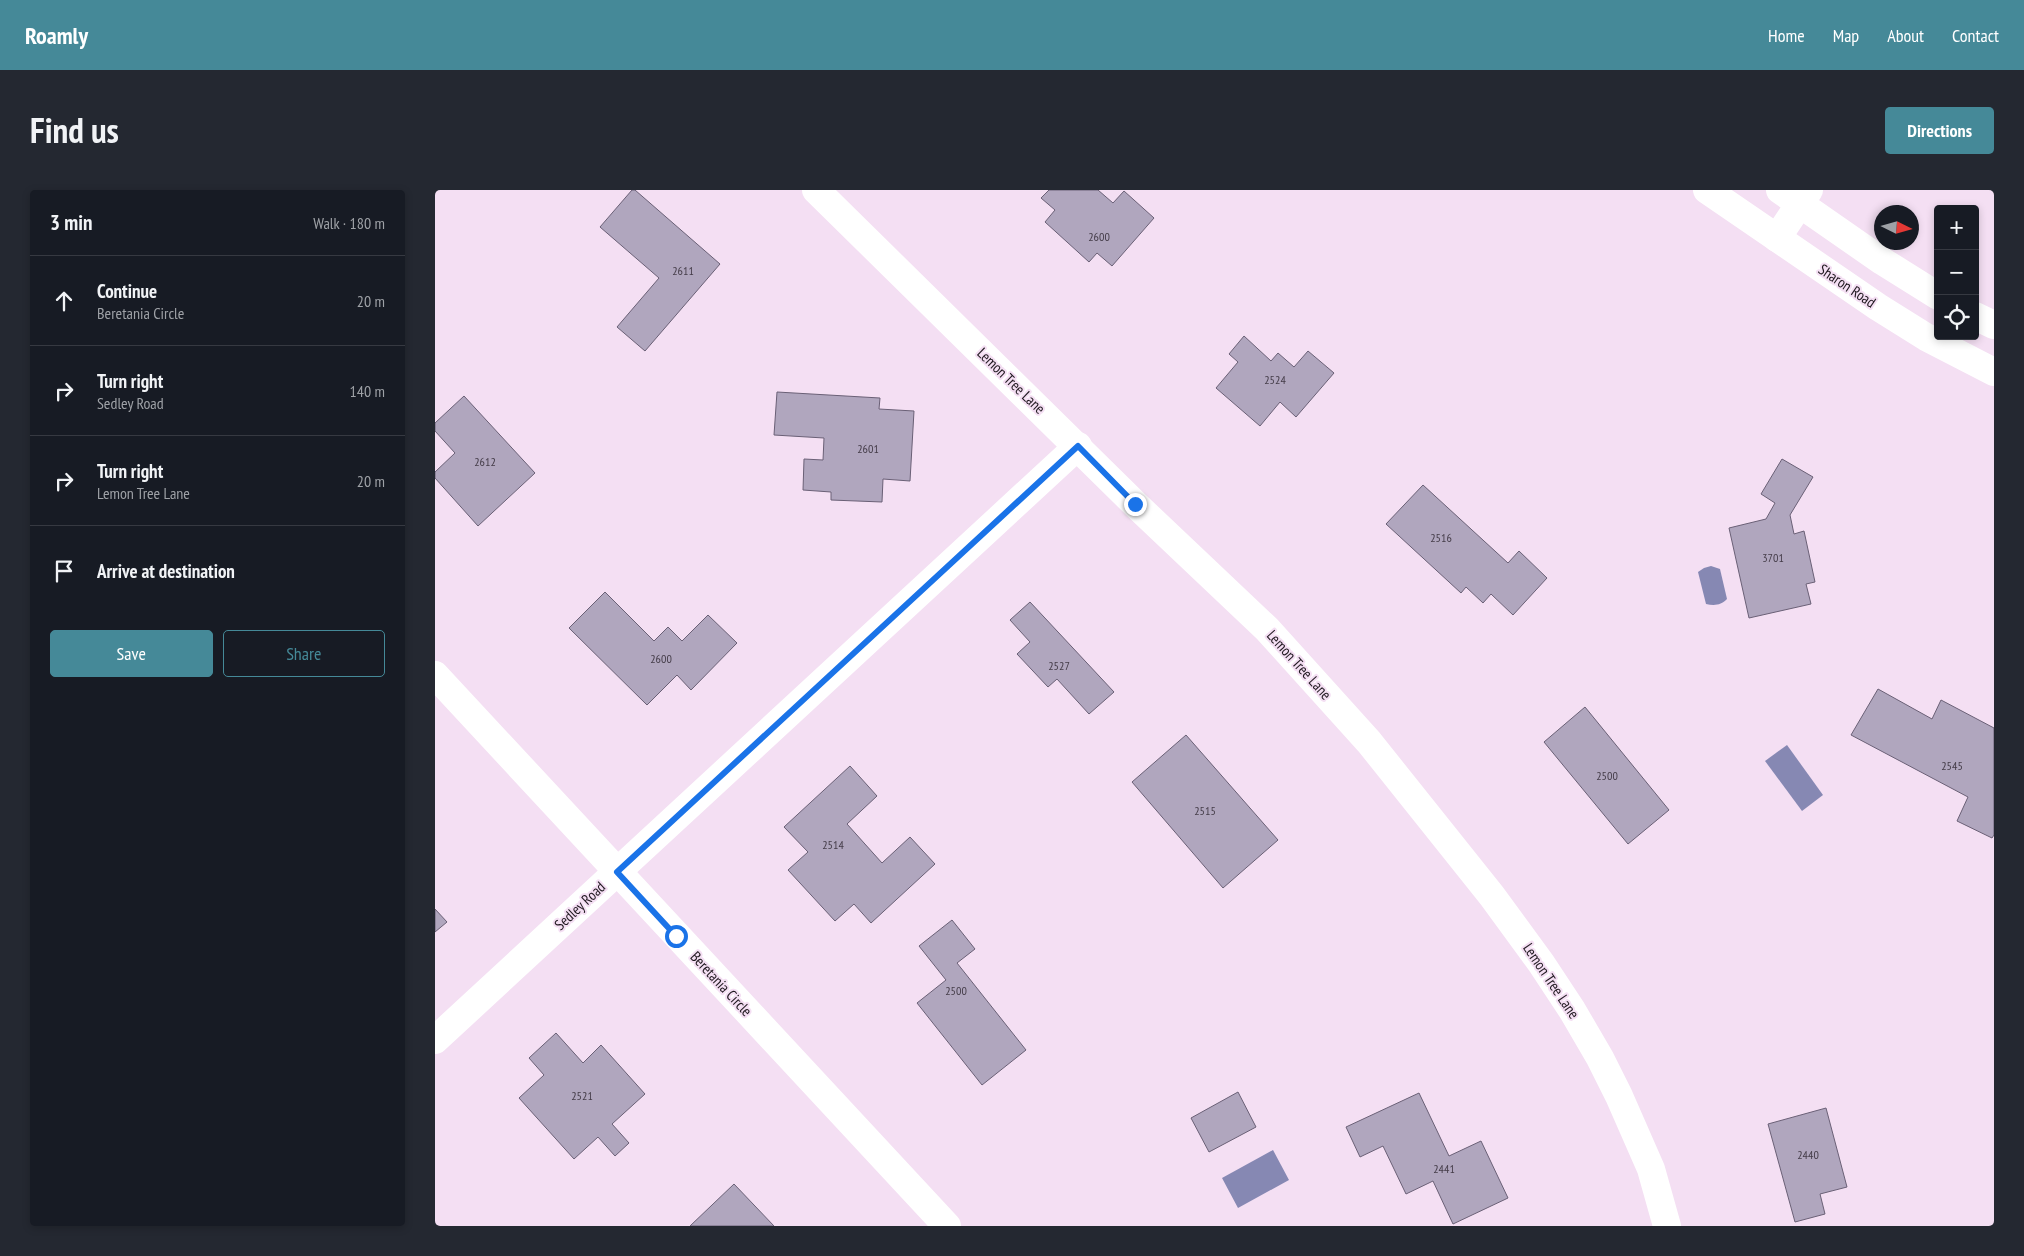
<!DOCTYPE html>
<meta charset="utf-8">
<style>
:root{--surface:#171b24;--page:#242831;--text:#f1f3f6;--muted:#9ea1a6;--line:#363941;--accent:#458998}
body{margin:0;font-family:"PT Sans Narrow",sans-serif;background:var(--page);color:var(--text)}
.controls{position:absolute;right:15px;top:15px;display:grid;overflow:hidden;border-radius:5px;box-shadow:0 2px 8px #0003}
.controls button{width:45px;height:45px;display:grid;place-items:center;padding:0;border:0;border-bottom:1px solid var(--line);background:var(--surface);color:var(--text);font:25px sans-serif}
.compass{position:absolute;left:1439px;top:15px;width:45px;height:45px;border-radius:50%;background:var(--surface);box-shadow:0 2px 8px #0003;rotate:95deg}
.stop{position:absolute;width:15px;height:15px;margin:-11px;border:4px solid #1a73e8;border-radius:50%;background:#fff}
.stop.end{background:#1a73e8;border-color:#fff;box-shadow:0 1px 5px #0008}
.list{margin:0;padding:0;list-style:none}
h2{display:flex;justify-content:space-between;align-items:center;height:65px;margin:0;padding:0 20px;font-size:21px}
h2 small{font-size:16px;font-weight:400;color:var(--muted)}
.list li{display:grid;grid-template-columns:32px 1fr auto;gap:15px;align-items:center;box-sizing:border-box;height:90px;padding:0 20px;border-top:1px solid var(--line)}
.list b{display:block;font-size:19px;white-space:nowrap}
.list p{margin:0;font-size:16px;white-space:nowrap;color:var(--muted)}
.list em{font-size:16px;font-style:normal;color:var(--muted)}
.actions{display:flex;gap:10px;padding:15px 20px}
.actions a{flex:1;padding:11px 0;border:1px solid var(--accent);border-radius:5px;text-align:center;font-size:18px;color:var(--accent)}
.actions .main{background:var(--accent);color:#fff}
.icon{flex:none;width:28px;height:28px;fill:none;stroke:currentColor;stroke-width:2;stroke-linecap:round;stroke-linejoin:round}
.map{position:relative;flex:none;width:1559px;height:1036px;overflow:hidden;border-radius:5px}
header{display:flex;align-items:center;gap:30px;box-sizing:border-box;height:70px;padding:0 25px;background:var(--accent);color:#fff}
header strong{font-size:24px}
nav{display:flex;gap:28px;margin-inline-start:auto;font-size:18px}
.intro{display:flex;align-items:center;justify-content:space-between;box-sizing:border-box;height:120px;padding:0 30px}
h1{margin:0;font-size:35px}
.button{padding:12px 22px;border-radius:5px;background:var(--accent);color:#fff;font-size:18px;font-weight:700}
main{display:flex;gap:30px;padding:0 30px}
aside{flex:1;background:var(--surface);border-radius:5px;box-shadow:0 2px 8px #0003}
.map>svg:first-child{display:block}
.water{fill:#8688b3}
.building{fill:#b0a6be;stroke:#6a6076}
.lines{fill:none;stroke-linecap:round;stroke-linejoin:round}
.minor{stroke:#fff;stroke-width:28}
.secondary{stroke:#fff;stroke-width:28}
.route{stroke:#1a73e8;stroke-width:6}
.labels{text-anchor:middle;stroke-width:4;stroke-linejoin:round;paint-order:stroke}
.number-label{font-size:12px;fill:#443c48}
.street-label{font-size:15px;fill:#201920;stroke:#f4dff3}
</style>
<header>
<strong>Roamly</strong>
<nav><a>Home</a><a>Map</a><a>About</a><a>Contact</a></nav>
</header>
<div class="intro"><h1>Find us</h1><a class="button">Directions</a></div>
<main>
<aside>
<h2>3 min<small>Walk · 180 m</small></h2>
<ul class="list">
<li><svg class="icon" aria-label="ahead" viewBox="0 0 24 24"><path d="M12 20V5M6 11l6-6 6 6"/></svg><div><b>Continue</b><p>Beretania Circle</p></div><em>20 m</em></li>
<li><svg class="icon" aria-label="right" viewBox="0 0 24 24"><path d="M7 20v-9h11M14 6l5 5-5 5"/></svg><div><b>Turn right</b><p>Sedley Road</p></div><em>140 m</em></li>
<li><svg class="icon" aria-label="right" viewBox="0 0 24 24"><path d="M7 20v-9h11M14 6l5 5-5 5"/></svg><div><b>Turn right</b><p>Lemon Tree Lane</p></div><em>20 m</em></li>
<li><svg class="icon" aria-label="arrive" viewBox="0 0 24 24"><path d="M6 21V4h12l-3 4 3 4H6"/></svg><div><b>Arrive at destination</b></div></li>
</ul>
<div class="actions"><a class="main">Save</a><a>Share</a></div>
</aside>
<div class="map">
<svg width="1559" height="1036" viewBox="0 0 1559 1036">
<rect width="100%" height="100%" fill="#f4dff3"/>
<g class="water">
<path d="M1276 376 1285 379 1292 409C1286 415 1280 416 1271 414L1263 382 1269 378Z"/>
<polygon points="1352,555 1388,605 1367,621 1330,571"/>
<polygon points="838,960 854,990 803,1018 787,988"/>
</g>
<g class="building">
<polygon points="197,0 200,0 285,74 210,161 182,137 224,88 165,37"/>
<polygon points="614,0 663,0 678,13 689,1 719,28 677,76 662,63 654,72 610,32 620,20 606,8"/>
<polygon points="809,146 836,171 843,163 859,177 873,161 899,183 861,227 845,212 825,236 781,198 803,172 794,164"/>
<polygon points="342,202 445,208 444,219 479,221 475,291 448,289 447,312 396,310 396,302 368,300 369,269 388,270 389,248 339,245"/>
<polygon points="29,206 100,283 43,336 0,288 0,282 20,263 0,241 0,233"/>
<polygon points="1347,269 1378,287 1355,325 1359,344 1369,341 1380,392 1371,394 1376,414 1314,428 1294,338 1331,329 1340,313 1326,304"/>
<polygon points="988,295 1073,373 1084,361 1112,388 1078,425 1056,404 1048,413 1031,397 1026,403 951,334"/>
<polygon points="170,402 219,451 233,437 247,451 273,425 302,453 256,500 242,485 212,515 134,438"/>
<polygon points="595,412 679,502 654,524 622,489 613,497 582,464 595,452 575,430"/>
<polygon points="1443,499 1497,529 1506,510 1559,538 1559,645 1557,648 1522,631 1533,607 1416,545"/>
<polygon points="1150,517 1234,620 1193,654 1109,552"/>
<polygon points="751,545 843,650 788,698 697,592"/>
<polygon points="415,576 442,606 412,634 447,673 475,647 500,674 436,733 419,714 400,731 353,680 373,662 349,637"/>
<polygon points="0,719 12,732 0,742"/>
<polygon points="517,730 540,759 522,773 591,860 547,895 482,813 511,790 484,756"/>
<polygon points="121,843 148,873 166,855 210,904 177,934 194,953 180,966 163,947 139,969 84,908 109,885 94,868"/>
<polygon points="803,902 821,937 774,962 756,928"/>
<polygon points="984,903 1014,966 1046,951 1073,1008 1018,1034 998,991 971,1004 948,956 925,967 911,937"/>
<polygon points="1391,918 1412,997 1385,1004 1390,1024 1360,1032 1333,934"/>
<polygon points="299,994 339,1036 255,1036"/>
</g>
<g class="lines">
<g class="minor">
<polyline points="381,0 700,314 832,439 934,552 1057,706 1106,773 1137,820 1165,868 1184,906 1216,979 1232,1036"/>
<polyline points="1342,48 1374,0"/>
<polyline points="0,485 512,1036"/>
<polyline points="0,850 643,256"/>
</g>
<g class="secondary">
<polyline points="1272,0 1443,117 1491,147 1559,182"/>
<polyline points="1345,0 1447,71 1503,106"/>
<polyline points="1540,126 1559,135"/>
</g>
</g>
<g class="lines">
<polyline class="route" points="241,746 182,682 643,256 700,314"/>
</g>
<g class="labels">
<g class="number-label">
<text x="664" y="51">2600</text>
<text x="248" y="85">2611</text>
<text x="840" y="194">2524</text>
<text x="433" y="263">2601</text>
<text x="50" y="276">2612</text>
<text x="1006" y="352">2516</text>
<text x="1338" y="372">3701</text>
<text x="226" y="473">2600</text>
<text x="624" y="480">2527</text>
<text x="1517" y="580">2545</text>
<text x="1172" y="590">2500</text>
<text x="770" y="625">2515</text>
<text x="398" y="659">2514</text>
<text x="521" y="805">2500</text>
<text x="147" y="910">2521</text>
<text x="1373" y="969">2440</text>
<text x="1009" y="983">2441</text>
</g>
<g class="street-label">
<text transform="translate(1412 96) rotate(34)" y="5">Sharon Road</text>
<text transform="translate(576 191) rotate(44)" y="5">Lemon Tree Lane</text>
<text transform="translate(864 475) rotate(48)" y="5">Lemon Tree Lane</text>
<text transform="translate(145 716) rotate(-43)" y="5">Sedley Road</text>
<text transform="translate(1116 791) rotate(56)" y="5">Lemon Tree Lane</text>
<text transform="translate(286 794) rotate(47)" y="5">Beretania Circle</text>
</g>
</g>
</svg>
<div class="controls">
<button>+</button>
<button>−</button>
<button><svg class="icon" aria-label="locate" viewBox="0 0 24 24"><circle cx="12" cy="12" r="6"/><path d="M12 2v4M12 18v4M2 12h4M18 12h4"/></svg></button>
</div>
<svg class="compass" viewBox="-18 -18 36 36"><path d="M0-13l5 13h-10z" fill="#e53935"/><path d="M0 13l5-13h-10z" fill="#9ea1a6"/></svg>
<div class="stop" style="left:241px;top:746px"></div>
<div class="stop end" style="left:700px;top:314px"></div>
</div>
</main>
